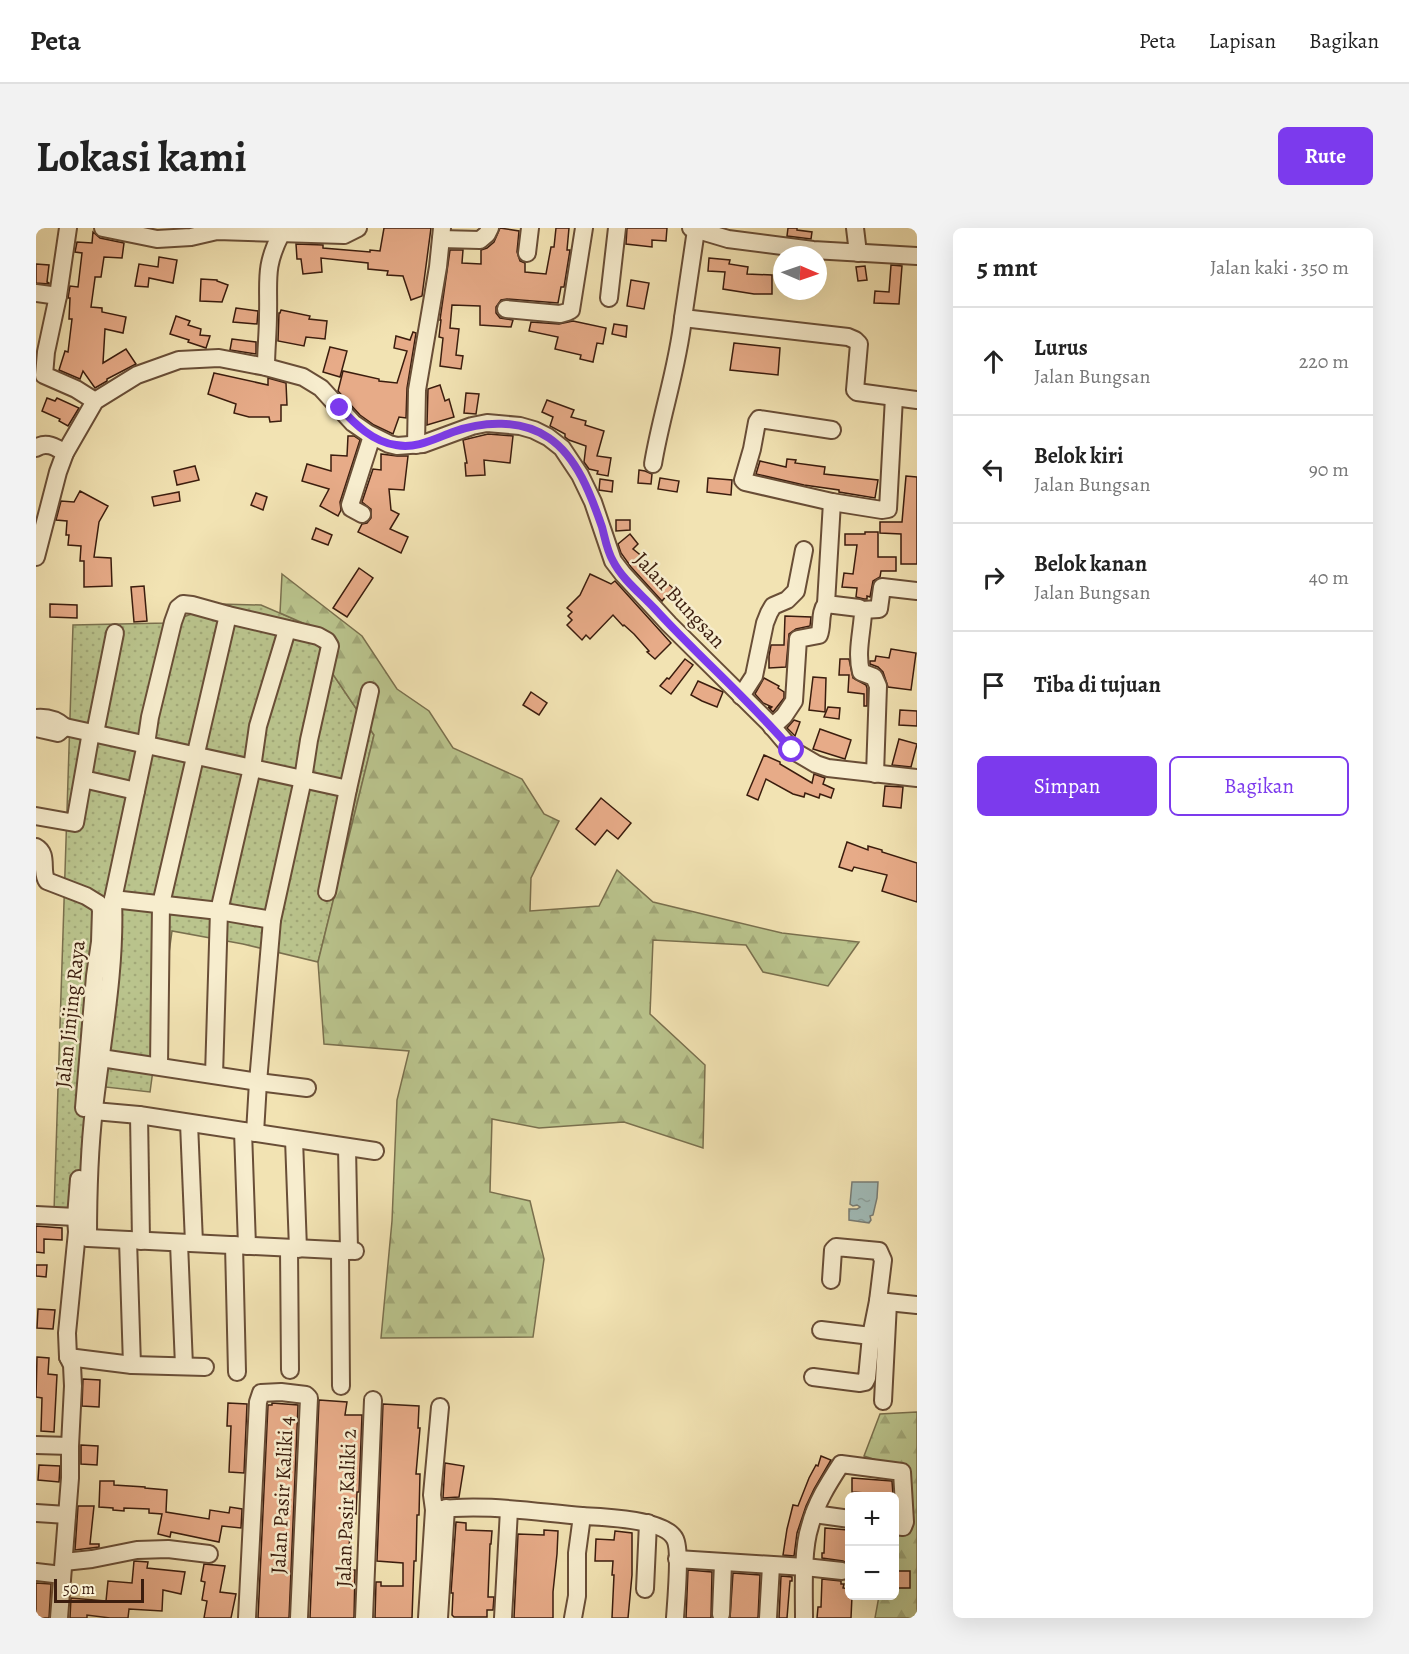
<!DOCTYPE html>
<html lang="id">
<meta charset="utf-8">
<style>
:root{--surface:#fff;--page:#f2f2f2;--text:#222;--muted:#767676;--line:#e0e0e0;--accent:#7c3aed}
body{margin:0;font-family:Alegreya,serif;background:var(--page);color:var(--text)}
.controls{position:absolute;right:18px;bottom:18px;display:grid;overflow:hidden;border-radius:9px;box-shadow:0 6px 24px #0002}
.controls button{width:54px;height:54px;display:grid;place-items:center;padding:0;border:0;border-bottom:2px solid var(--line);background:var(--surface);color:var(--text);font:30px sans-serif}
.compass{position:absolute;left:737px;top:18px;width:54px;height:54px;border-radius:50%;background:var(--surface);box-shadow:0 6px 24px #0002;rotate:92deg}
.scale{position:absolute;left:18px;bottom:15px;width:90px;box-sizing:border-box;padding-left:6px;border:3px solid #3b1d0e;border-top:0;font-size:16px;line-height:21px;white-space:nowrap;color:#3b1d0e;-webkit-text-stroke:4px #f7edce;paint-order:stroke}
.stop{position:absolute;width:18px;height:18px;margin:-14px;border:4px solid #7c3aed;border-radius:50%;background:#fff}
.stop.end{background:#7c3aed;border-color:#fff;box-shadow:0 2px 6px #0008}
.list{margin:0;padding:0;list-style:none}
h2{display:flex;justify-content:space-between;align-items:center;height:78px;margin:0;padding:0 24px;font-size:26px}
h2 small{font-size:20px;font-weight:400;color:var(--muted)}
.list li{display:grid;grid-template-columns:39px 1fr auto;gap:18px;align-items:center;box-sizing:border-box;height:108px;padding:0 24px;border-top:2px solid var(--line)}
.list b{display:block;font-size:22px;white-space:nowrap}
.list p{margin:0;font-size:20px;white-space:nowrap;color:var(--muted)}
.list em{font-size:20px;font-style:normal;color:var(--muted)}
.actions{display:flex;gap:12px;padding:18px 24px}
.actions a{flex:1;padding:14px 0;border:2px solid var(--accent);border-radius:9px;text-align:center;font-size:21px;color:var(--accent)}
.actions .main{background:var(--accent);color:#fff}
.icon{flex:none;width:33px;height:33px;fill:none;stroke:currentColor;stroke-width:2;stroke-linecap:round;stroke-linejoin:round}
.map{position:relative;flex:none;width:881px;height:1390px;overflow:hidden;border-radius:9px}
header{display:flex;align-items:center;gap:36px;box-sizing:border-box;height:84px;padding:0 30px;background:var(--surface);border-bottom:2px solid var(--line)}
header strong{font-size:28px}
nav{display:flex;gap:33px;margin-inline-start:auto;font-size:21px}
.intro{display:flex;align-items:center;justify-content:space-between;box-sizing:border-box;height:144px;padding:0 36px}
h1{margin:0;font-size:42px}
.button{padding:15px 27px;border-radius:9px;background:var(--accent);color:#fff;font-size:21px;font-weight:700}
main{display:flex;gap:36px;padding:0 36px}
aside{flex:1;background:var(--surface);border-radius:9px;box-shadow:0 6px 24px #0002}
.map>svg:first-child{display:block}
.grass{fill:url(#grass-dots);stroke:#7a704e;stroke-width:1.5}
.forest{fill:url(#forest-firs);stroke:#7a704e;stroke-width:1.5}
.water{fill:url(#water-ripples);stroke:#787c74;stroke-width:1.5}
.building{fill:#e7ab88;stroke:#3b1d0e;stroke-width:1.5}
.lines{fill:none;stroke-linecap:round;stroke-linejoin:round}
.minor-casing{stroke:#694e37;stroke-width:20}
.minor{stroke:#f7edce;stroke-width:16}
.route{stroke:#7c3aed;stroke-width:8}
.labels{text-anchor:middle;stroke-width:5;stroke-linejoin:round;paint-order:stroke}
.street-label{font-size:21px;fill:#3b1d0e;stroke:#f7edce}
</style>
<header>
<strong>Peta</strong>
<nav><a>Peta</a><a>Lapisan</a><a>Bagikan</a></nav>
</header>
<div class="intro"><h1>Lokasi kami</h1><a class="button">Rute</a></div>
<main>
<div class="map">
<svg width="881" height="1390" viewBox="0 0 881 1390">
<defs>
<pattern id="grass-dots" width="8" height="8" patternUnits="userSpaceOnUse" patternTransform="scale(1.5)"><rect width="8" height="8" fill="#bac48d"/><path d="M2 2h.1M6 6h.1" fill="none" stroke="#a1a878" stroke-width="1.8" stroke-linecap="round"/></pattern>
<pattern id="forest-firs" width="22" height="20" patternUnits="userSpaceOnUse" patternTransform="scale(1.5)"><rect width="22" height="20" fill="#bac48d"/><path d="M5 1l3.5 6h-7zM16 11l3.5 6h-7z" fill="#a1a878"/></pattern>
<pattern id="water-ripples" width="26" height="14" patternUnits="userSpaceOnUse" patternTransform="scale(1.5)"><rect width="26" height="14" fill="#a0bbb8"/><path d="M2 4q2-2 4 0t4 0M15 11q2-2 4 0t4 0" fill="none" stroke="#8ba09d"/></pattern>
</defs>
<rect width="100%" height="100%" fill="#f2e3b3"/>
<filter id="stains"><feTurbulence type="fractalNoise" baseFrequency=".00333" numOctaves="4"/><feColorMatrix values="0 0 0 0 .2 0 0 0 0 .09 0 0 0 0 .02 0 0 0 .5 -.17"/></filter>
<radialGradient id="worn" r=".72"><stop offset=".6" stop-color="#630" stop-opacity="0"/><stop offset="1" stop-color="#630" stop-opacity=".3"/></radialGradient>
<polygon class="grass" points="183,376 225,377 274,398 292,439 338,507 282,734 207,716 136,703 114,864 61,858 53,989 18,983 37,397 131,395"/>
<g class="forest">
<polygon points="246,346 326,408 361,461 393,483 417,520 486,551 508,586 523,593 495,650 494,683 563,678 581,642 617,674 746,705 823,714 792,758 727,744 710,717 617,712 614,786 669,837 667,920 588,894 503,900 456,891 454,964 494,973 508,1031 497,1109 345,1110 356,993 361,872 373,823 288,816 282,734 338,507 292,439 274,398 244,385"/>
<polygon points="881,1184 881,1390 839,1390 843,1368 858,1368 859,1305 871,1242 828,1228 844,1186"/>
</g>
<polygon class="water" points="816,954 842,954 841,970 837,987 834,988 835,992 833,995 813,992 813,981 821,981 824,979 821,977 817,978 814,976"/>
<g class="building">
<polygon points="348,0 395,0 386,68 375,72 367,48 351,47 352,43 332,41 332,35 285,30 286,44 267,46 265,31 261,31 260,16 287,17 287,20 334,24 334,22 344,23"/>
<polygon points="464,0 483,3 481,24 484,33 489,35 489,44 510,46 515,19 518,19 520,0 533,0 531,22 534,22 528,59 525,59 522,75 471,71 465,72 460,79 460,85 464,90 477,92 475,99 444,97 444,78 416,77 414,100 423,101 420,127 427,128 425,141 404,138 407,110 403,109 405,92 404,92 414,22 427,22 426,35 445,36 445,22 451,20 458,14"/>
<polygon points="591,0 631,0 630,13 616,12 616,19 590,16"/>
<polygon points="752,0 761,0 761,2 776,4 775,11 751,8"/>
<polygon points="57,4 64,10 88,15 86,30 68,29 65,49 59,49 59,50 55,79 66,80 66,84 90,89 87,105 69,101 67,135 90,121 100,136 71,151 71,153 59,160 47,143 44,151 23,142 29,123 32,124 36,91 33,91 34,70 32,70 34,58 42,59 46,25 39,24 41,14 56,15"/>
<polygon points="123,29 141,32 137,55 113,50 112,59 99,58 103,36 122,39"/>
<polygon points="673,30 694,32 693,36 712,39 711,46 736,47 736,66 718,66 687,61 689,44 672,43"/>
<polygon points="0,36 13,37 11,54 13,55 13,56 0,55"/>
<polygon points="855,37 866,38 863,76 838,75 839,63 853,64"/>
<polygon points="829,38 831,52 822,53 820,39"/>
<polygon points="165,51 181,52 181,53 192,57 186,74 164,73"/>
<polygon points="595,52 613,55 608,81 591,78"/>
<polygon points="200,80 222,83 221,96 197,94"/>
<polygon points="245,82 274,88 273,91 291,93 289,111 270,109 268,118 242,113 243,85 244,85"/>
<polygon points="140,88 154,93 152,97 165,101 164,107 174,108 170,120 152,114 153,112 134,106"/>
<polygon points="537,93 570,100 567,116 561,115 557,134 544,131 545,127 519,121 522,109 493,103 495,94 523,96"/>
<polygon points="578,96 591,98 590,109 576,106"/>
<polygon points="377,104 380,105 371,160 370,190 363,189 357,206 338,197 324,187 302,163 307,143 343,151 343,153 361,155 371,123 358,120 360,108 374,112"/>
<polygon points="196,111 220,114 220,126 194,122"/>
<polygon points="698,115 744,120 742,147 694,142"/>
<polygon points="294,119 311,123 304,149 287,144"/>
<polygon points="178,145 232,157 232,150 250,155 251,177 245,177 245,193 234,194 233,189 213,189 198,185 200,176 172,166"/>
<polygon points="404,157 409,173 413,171 418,189 391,197 392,161"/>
<polygon points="430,165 443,166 440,186 428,185"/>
<polygon points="11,170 19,173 21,170 43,180 32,198 23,193 24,191 6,183"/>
<polygon points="511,172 538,182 535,189 550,193 549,197 568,203 561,228 575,230 572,248 561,246 562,243 553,241 548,234 550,218 533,212 529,209 529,206 514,198 517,189 506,184"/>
<polygon points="452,206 477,208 474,235 448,232 449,247 430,248 429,235 431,235 427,212"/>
<polygon points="312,208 318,208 324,212 304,274 305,282 302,288 284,278 293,261 266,253 271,236 295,243 295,227 311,228"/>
<polygon points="345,226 361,228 372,228 368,262 353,261 355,282 363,286 354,301 372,309 365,325 322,304 326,296 331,295 335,290 335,281 326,274 337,241 345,242"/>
<polygon points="751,231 760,232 759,235 789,239 788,246 842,252 839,270 803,264 803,262 768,257 720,246 724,233 750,239"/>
<polygon points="159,238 163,252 141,257 138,243"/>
<polygon points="603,242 609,243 616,246 615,256 602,255"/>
<polygon points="870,248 881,249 881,336 865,336 865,306 844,305 844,294 866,294"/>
<polygon points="624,250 643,253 641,264 622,261"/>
<polygon points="672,250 696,252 695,267 671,264"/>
<polygon points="564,251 577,253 576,264 563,262"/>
<polygon points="44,263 72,278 63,294 58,329 75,330 76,358 48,359 48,333 44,333 45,318 32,317 33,307 30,307 31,293 20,292 25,273 38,274"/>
<polygon points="143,264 144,273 118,278 116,269"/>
<polygon points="220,265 231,269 227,282 215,277"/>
<polygon points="580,292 594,292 594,302 580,303"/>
<polygon points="280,300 296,307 292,317 276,311"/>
<polygon points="829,304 842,304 842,329 860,329 860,343 845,343 844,349 837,353 834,369 831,368 831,371 828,371 820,369 821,360 806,359 808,345 817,346 821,317 809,317 809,306 829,306"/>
<polygon points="594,306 602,316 597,321 608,330 606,333 618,347 619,345 637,360 626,373 595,339 585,325 582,316"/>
<polygon points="323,340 337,350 311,389 297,380"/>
<polygon points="554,346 575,356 579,353 635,415 619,431 611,424 613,423 598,406 588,397 587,398 577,387 554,411 550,407 546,412 531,397 536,392 532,388 536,384 531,380 544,367"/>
<polygon points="108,358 111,393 98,394 95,359"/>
<polygon points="14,376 41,377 41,390 14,389"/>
<polygon points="749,388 775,389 774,398 760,401 753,406 750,439 733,440 733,428 735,417 748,417"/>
<polygon points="855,421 880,425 875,462 852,459 847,444 842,439 834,436 834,433 839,433 840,428 853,430"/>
<polygon points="649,431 657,437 635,466 624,458 631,450 633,451"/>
<polygon points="804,431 813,431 817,450 830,457 831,460 831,478 828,478 828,466 812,464 813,447 803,447"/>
<polygon points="777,449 790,450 789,484 773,482"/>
<polygon points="728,450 743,458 742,460 748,464 748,470 737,484 732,479 735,480 736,479 727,475 719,466"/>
<polygon points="662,453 687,464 681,479 666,473 655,467"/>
<polygon points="495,464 511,475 503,487 487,477"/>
<polygon points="792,479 804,480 803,491 788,489"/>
<polygon points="864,482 881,483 881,498 863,497"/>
<polygon points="758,492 764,494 759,508 751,500"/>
<polygon points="784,501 815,512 809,531 777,521"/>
<polygon points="863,511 881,516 875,539 856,537"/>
<polygon points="728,527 744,534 744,536 776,555 778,546 789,550 787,556 798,561 795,570 784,566 783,570 769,565 768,569 757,566 730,551 722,572 711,567"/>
<polygon points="849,558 867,559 865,580 847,578"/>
<polygon points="565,570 595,595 582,611 571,602 559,617 540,601"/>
<polygon points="811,614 832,622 832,618 846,622 846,624 881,635 881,674 846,663 851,647 818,639 816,643 803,639"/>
<polygon points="0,998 26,1000 26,1012 8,1011 8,1025 0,1024"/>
<polygon points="0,1037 11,1037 10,1049 0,1048"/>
<polygon points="2,1081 19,1082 17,1101 1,1100"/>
<polygon points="1,1129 13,1130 12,1146 21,1147 18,1204 5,1203 6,1170 0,1169"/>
<polygon points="47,1151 64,1152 63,1179 46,1178"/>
<polygon points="283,1172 311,1174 309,1187 326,1187 323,1264 321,1264 320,1286 316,1285 311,1342 319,1342 318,1390 274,1390"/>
<polygon points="192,1175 211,1176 208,1245 193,1244 195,1198 191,1198"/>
<polygon points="236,1175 262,1177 253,1390 222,1390 232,1177 236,1177"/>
<polygon points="347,1176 383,1178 382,1200 384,1200 380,1246 384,1246 383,1287 381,1287 380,1333 378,1333 376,1390 339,1390 340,1354 345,1354 345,1358 367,1358 367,1335 341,1333"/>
<polygon points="45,1217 62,1218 61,1237 45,1236"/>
<polygon points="785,1228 795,1232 778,1261 770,1278 761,1305 758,1328 747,1327 751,1301 757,1277 762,1278 773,1250 780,1237 782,1238"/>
<polygon points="409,1235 428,1238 423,1269 407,1270"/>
<polygon points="3,1237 24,1238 23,1254 2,1252"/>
<polygon points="816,1250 856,1253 857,1267 816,1264"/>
<polygon points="64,1253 78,1253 78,1257 109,1259 109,1260 131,1262 130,1284 173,1291 174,1282 193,1285 194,1279 206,1281 205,1300 186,1298 183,1314 135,1304 134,1309 122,1306 126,1286 113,1285 113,1281 88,1280 88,1283 77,1282 77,1280 63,1279"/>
<polygon points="42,1278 58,1278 54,1316 63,1316 63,1319 39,1322"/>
<polygon points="420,1294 430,1295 430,1302 456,1303 455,1316 454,1316 452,1369 458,1369 457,1382 451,1382 451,1389 418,1389 416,1387 417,1365 415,1365"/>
<polygon points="789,1300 812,1302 813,1336 807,1333 786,1330 786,1325 788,1325"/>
<polygon points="508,1302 522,1303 521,1326 517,1364 517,1390 478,1390 482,1306 508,1307"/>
<polygon points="579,1303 596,1305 596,1347 592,1390 576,1390 578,1347 576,1347 577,1333 559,1333 560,1311 578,1312"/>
<polygon points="98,1333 112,1334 111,1340 149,1344 145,1366 127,1362 126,1383 93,1381 92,1390 74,1390 51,1387 51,1390 34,1390 35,1370 70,1373 72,1353 96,1355"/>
<polygon points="168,1336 189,1338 184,1364 200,1366 195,1390 168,1390 171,1373 166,1372 169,1354 165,1353"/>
<polygon points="652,1342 676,1344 675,1390 650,1390"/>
<rect x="858" y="1343" width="16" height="17"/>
<polygon points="697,1345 724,1347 722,1390 694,1390"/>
<polygon points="745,1348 756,1349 756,1353 754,1353 751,1390 743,1390"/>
<polygon points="786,1351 805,1353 805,1356 808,1356 807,1360 813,1361 813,1368 816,1368 815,1390 781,1390 782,1379 785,1379"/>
<polygon points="0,1355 15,1356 13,1390 0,1390"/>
</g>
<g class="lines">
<defs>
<g id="minor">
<polyline points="32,0 22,68 10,124 8,147 40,161 59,173"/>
<polyline points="67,0 121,11 155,9 181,3 308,7 322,0"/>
<polyline points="655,0 692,11 777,22 881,28"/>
<polyline points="819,0 822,25"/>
<polyline points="660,2 647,90 812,109 819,112 823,116 819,162 821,164 881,172"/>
<polyline points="405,11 444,12 451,6 454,0"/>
<polyline points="491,25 494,0"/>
<polyline points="0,65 22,68"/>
<polyline points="573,70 581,0"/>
<polyline points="470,81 524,86 531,84 535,82 548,0"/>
<path d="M230 139C230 122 232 105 232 87 233 52 228 39 245 6"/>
<polyline points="796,202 723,191 721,194 716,221 707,252 709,254 796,274 846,282 852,281 858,169"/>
<polyline points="380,217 381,162 402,39 406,0"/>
<path d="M0 220C10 213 20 219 29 225"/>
<path d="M617 236C625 187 642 139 647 90"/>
<path d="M796 274 790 376 823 380 827 385C826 404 820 425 825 444L838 449 842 458 839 546"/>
<polyline points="326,286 315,280 314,277 336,208"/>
<polyline points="0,329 22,244 29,225 59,173 101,147 143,132 183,130 230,139 267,149 285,160 317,195 333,206 353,216 361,218 387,216 436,198 451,195 484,198 498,202 512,209 526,220 544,247 557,274 577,333 587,346 633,396 734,496 756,522 780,536 792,540 881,550"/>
<polyline points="826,382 843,381 846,359 881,363"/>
<polyline points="705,468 718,448 729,395 733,385 737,378 751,372 760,363 768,322"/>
<path d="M0 490C10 489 21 492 29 499L312 561 334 463"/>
<path d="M736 499 748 488 758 473 762 411 783 407C787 397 783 385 790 376"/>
<polyline points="0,500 22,505 29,499"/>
<polyline points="59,505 79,405"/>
<polyline points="47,551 100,563"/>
<polyline points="0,588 39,595 55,504"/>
<path d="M0 619C13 626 4 643 11 653L50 668 63 676 65 682 64 714 59 748 48 880"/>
<polyline points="291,664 312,561"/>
<polyline points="77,671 183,683 236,692 222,854 219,905"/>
<polyline points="65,830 222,854 271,860"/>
<polyline points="123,838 125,676 192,387"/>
<polyline points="178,847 183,683 216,540 222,498 251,402"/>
<polyline points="58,883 103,887 339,923"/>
<polyline points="103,887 105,1013"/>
<polyline points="153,895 158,1015"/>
<polyline points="207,903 211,1018"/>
<polyline points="258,911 262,1021"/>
<polyline points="311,919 313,1023"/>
<polyline points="0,987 40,989"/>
<path d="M41 1004 52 1010C52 967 53 924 58 881 66 811 80 741 77 671L110 516 114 489 137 394 142 380 147 376 156 377 192 387 282 408 291 413 294 418 273 512 267 551 236 692"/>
<polyline points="52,1010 319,1023"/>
<polyline points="92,1012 96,1137"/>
<polyline points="143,1015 148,1138"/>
<polyline points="198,1017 201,1144"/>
<polyline points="253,1020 254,1142"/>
<polyline points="304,1023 305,1158"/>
<polyline points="795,1052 797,1022 800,1019 843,1023 847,1032 842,1073"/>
<polyline points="785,1102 835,1108"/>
<polyline points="32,1129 96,1137 169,1139"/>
<polyline points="777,1149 824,1155 829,1154 831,1150 835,1108 842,1073 881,1077"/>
<polyline points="847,1173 852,1075"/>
<path d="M404 1179 396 1267 398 1282C446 1275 498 1284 546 1288"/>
<polyline points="0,1217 34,1218"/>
<polyline points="0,1285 31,1287"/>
<polyline points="778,1286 814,1291"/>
<polyline points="641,1331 769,1339 806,1343"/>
<polyline points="28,1334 56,1331 101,1322 132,1321 173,1326"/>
<polyline points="0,1344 26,1347"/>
<polyline points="609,1361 612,1295"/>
<polyline points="685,1386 687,1335"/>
<polyline points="23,1390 34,1250 34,1218 37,1158 36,1137 32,1129 31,1105 41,1004 40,989 43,951"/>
<polyline points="211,1390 222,1174 225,1165 245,1164 270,1167 273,1170 263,1390"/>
<polyline points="328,1390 337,1172"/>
<polyline points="391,1390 398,1282"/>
<polyline points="403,1390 410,1280"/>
<polyline points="467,1390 473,1282"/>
<path d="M537 1390 541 1368V1325L546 1288C567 1289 629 1291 639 1311 645 1322 640 1375 639 1390"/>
<polyline points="732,1390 735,1338"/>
<path d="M768 1390C768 1364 766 1322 774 1298 780 1275 792 1256 805 1236L866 1244 869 1294 867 1299 858 1298"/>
</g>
</defs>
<use href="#minor" class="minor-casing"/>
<use href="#minor" class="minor"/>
</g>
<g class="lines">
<path class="route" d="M304 180C319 196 337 214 360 217 380 221 398 211 417 204 447 193 485 191 513 210 541 229 555 267 566 299 569 310 571 323 577 333 586 351 605 366 619 381 663 429 713 472 756 522"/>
</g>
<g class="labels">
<g class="street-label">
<text transform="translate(644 372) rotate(47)" y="7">Jalan Bungsan</text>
<text transform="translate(34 786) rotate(-84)" y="7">Jalan Jinjing Raya</text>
<text transform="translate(246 1267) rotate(-87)" y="7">Jalan Pasir Kaliki 4</text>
<text transform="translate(310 1280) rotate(-88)" y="7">Jalan Pasir Kaliki 2</text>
</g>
</g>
<rect width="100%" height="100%" filter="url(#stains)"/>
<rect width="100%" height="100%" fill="url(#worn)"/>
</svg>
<div class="controls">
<button>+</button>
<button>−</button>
</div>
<svg class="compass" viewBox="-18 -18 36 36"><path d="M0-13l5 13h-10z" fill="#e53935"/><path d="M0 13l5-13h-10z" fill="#767676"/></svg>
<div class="scale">50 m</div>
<div class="stop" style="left:756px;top:522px"></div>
<div class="stop end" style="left:304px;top:180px"></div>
</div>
<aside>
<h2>5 mnt<small>Jalan kaki · 350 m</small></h2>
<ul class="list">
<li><svg class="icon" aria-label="ahead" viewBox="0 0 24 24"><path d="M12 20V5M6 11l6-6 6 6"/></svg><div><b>Lurus</b><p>Jalan Bungsan</p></div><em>220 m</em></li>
<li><svg class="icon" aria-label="left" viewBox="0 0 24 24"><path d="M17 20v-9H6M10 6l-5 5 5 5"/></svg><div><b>Belok kiri</b><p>Jalan Bungsan</p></div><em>90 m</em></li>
<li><svg class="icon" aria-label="right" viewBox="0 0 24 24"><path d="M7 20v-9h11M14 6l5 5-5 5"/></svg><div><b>Belok kanan</b><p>Jalan Bungsan</p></div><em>40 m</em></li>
<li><svg class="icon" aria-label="arrive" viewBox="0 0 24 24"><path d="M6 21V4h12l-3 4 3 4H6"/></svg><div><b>Tiba di tujuan</b></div></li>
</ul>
<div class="actions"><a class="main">Simpan</a><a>Bagikan</a></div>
</aside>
</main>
